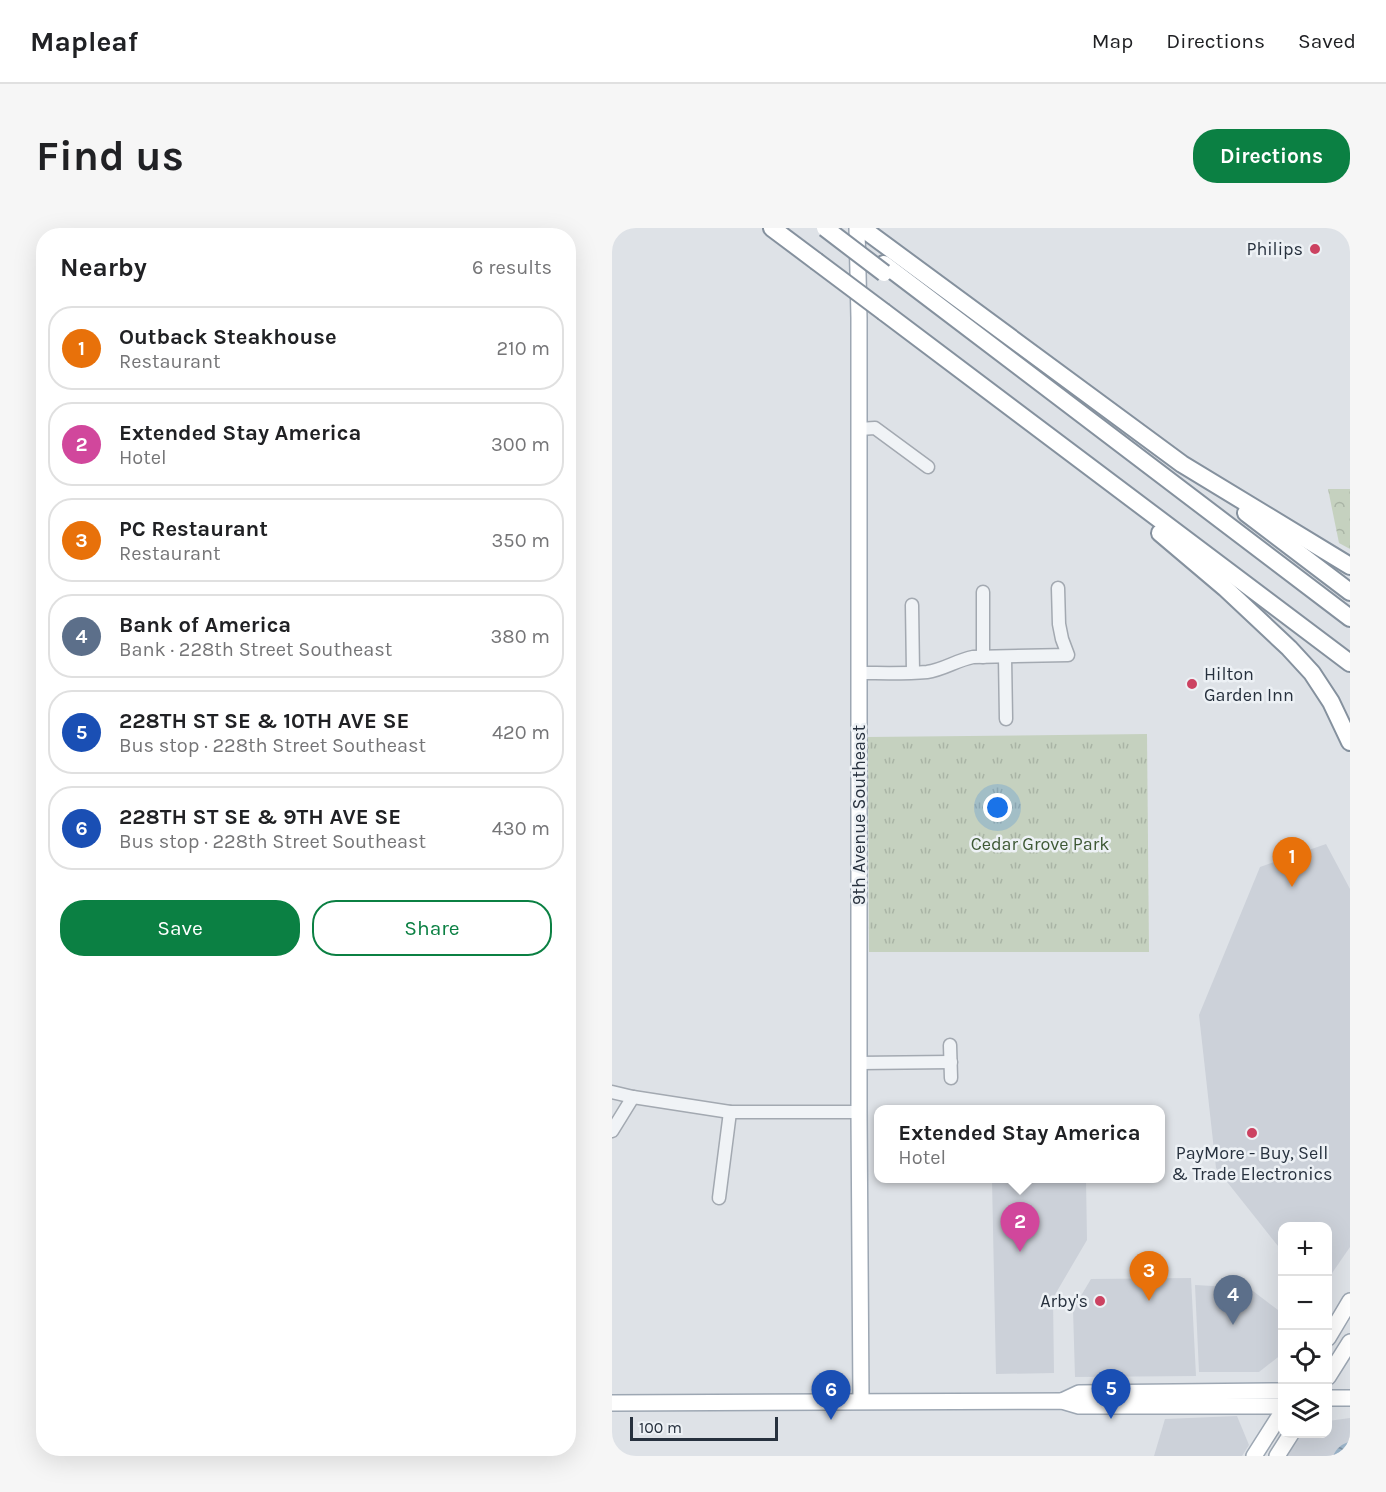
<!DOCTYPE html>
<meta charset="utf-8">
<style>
:root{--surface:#fff;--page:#f6f6f6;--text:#202124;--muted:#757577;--line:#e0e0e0;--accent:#0b8043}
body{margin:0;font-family:Karla,sans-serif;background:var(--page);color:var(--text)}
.controls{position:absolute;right:18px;bottom:18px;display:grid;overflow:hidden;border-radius:12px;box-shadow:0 6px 24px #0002}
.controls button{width:54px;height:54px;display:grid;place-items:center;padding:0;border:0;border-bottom:2px solid var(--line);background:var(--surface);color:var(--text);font:30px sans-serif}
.scale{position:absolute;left:18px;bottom:15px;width:148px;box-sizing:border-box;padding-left:6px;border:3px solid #27313e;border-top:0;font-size:16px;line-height:21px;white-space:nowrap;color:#27313e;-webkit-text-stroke:4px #edf1f5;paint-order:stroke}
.you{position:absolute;left:386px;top:580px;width:21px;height:21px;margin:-15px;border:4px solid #fff;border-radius:50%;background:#1a73e8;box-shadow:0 0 0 9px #1a73e833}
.badge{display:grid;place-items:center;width:39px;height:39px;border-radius:50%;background:var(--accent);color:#fff;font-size:20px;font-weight:700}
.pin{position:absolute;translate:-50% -50px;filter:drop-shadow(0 2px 3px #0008)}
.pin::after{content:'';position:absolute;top:32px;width:21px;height:18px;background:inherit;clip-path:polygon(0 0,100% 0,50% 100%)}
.popup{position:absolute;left:262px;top:877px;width:291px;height:78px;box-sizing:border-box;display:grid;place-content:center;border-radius:12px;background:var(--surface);filter:drop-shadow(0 2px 4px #0005);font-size:20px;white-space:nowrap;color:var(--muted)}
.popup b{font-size:22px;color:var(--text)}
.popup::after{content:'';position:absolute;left:50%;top:100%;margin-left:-12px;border:12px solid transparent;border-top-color:var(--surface)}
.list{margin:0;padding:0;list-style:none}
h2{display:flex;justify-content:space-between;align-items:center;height:78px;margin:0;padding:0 24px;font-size:26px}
h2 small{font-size:20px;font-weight:400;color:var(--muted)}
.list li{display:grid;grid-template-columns:39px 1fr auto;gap:18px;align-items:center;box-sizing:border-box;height:84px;margin:0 12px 12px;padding:0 12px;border:2px solid var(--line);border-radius:24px}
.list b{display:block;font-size:22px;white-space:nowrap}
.list p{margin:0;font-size:20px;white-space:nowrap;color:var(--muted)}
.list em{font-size:20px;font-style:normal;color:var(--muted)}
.actions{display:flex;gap:12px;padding:18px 24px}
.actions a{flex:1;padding:14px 0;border:2px solid var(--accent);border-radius:24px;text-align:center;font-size:21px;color:var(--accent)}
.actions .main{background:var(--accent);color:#fff}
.icon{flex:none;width:33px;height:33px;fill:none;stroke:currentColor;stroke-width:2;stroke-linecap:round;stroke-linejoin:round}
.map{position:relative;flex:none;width:738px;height:1228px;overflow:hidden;border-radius:24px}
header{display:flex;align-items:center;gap:36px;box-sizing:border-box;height:84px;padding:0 30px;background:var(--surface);border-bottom:2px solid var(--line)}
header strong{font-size:28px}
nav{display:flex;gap:33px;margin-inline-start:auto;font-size:21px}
.intro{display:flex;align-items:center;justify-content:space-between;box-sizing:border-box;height:144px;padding:0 36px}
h1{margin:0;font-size:42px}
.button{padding:15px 27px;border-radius:24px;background:var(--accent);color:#fff;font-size:21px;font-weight:700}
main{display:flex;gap:36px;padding:0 36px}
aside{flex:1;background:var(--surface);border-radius:24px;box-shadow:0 6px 24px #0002}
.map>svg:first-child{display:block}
.built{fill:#ccd1d9}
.forest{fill:url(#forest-crowns)}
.park{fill:url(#park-tufts)}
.water{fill:url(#water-waves)}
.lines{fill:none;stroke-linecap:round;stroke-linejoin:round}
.minor-casing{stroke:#a3a9b1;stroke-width:15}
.major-casing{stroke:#9da7b3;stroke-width:18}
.highway-casing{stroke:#85919e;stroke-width:20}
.minor{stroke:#f0f3f6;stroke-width:12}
.major{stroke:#fff;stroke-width:15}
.highway{stroke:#fff;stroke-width:16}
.highway-bridge-casing{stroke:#85919e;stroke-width:20;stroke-linecap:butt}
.highway-bridge{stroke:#fff;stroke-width:16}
.poi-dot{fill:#cc4261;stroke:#edf1f5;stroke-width:2}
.labels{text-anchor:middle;stroke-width:5;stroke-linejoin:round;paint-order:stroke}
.poi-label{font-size:18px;fill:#27313e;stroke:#edf1f5;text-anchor:end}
.street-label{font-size:18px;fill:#27313e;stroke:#edf1f5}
.park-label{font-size:18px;fill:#3e5935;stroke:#edf1f5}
</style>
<header>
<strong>Mapleaf</strong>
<nav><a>Map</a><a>Directions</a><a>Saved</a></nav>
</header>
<div class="intro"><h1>Find us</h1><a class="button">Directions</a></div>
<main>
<aside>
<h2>Nearby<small>6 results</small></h2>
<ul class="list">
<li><span class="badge" style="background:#e8710a">1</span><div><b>Outback Steakhouse</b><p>Restaurant</p></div><em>210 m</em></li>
<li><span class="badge" style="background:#d1479c">2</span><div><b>Extended Stay America</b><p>Hotel</p></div><em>300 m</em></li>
<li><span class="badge" style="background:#e8710a">3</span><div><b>PC Restaurant</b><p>Restaurant</p></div><em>350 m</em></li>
<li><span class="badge" style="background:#5c6f8a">4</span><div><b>Bank of America</b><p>Bank · 228th Street Southeast</p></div><em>380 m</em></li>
<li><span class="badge" style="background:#1a4fb4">5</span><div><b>228TH ST SE &amp; 10TH AVE SE</b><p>Bus stop · 228th Street Southeast</p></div><em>420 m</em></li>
<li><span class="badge" style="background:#1a4fb4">6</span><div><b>228TH ST SE &amp; 9TH AVE SE</b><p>Bus stop · 228th Street Southeast</p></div><em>430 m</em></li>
</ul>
<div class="actions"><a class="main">Save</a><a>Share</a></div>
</aside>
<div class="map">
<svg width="738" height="1228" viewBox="0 0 738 1228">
<defs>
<pattern id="forest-crowns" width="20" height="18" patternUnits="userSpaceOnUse" patternTransform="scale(1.5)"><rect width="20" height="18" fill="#c5d1bf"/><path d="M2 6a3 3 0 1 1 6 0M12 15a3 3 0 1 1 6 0" fill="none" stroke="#a9b4a5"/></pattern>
<pattern id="park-tufts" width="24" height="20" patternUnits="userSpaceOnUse" patternTransform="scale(1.5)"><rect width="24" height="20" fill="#c5d1bf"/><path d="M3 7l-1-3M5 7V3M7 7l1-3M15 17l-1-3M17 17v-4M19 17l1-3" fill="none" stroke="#a9b4a5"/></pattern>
<pattern id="water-waves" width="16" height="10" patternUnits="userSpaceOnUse" patternTransform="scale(1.5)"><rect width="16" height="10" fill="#99b2c7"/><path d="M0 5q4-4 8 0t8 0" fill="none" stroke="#7d91a3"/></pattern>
</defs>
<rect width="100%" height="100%" fill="#dee2e7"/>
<g class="built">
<polygon points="714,616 738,661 738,1019 716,1051 716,998 670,998 670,1023 604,940 587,787 648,639"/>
<polygon points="474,951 475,1012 441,1070 442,1145 384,1146 380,952"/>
<polygon points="579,1050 584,1148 463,1149 461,1081 479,1051"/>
<polygon points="583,1057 637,1060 670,1085 670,1126 647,1144 587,1144"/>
<polygon points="625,1188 637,1217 630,1228 542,1228 553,1191"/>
<polygon points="738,1190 738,1228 667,1228 681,1206 716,1206 716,1193"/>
</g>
<polygon class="forest" points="716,261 738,261 738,321 727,315"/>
<polygon class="park" points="535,506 537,724 257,724 256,509"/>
<path class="water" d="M738 1214V1228H721C724 1221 730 1215 738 1214Z"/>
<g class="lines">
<defs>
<g id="minor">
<polyline points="247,201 263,200 316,239"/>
<polyline points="371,364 371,429"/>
<polyline points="300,377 301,444"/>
<polyline points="393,429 394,491"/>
<path d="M247 445C269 445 293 446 315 444 331 442 345 432 361 429L456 427 450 411 447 396 446 360"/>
<polyline points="338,817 339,850"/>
<polyline points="247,835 339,834"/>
<polyline points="0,864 21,869 118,884 247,884"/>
<polyline points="0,903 21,869"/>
<polyline points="107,970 118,884"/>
</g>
<g id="major">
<polyline points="245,0 247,90 247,884 249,1173"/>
<polyline points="716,1110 738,1073"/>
<polyline points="716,1149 738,1114"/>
<polyline points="716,1170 738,1170"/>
<polyline points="450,1173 467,1165 670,1163"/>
<polyline points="0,1175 450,1173 467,1178 670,1178"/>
<polyline points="642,1228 670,1184"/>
<polyline points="665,1228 679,1206"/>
</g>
<g id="highway">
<polyline points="160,0 204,33"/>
<polyline points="250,0 570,236 738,338"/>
<polyline points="272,36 738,390"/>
<polyline points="272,84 738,435"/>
<polyline points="634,285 738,364"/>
<polyline points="548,305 613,360 677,420 700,445 719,474 738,514"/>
</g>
</defs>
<use href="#minor" class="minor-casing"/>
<use href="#major" class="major-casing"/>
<use href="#highway" class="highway-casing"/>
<use href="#minor" class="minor"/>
<use href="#major" class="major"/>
<use href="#highway" class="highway"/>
<defs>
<g id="highway-bridge">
<polyline points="213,0 272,45"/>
<polyline points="204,33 272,84"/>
</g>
</defs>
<use href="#highway-bridge" class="highway-bridge-casing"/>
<use href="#highway-bridge" class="highway-bridge"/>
</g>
<g class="poi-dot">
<circle cx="703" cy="21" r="6"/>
<circle cx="580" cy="456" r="6"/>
<circle cx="640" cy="905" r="6"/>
<circle cx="488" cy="1073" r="6"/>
</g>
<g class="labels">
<g class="poi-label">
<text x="691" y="27">Philips</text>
<text x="592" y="452" text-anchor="start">Hilton<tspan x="592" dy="21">Garden Inn</tspan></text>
<text x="640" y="931" text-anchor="middle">PayMore - Buy, Sell<tspan x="640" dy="21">&amp; Trade Electronics</tspan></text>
<text x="476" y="1079">Arby's</text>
</g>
<g class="street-label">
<text transform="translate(247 587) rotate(-90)" y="6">9th Avenue Southeast</text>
</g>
<g class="park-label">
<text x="428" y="622">Cedar Grove Park</text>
</g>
</g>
</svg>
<div class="controls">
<button>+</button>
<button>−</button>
<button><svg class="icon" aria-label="locate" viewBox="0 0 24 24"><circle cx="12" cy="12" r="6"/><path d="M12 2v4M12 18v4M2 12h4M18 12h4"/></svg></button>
<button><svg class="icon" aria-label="layers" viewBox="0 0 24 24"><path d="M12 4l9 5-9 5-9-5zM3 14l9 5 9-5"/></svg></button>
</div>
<div class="scale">100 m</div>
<div class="you"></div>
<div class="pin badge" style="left:680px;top:659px;background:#e8710a">1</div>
<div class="pin badge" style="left:408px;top:1024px;background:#d1479c">2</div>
<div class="popup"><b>Extended Stay America</b>Hotel</div>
<div class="pin badge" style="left:537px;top:1073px;background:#e8710a">3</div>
<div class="pin badge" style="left:621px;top:1097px;background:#5c6f8a">4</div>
<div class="pin badge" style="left:499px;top:1191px;background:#1a4fb4">5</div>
<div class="pin badge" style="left:219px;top:1192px;background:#1a4fb4">6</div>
</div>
</main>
